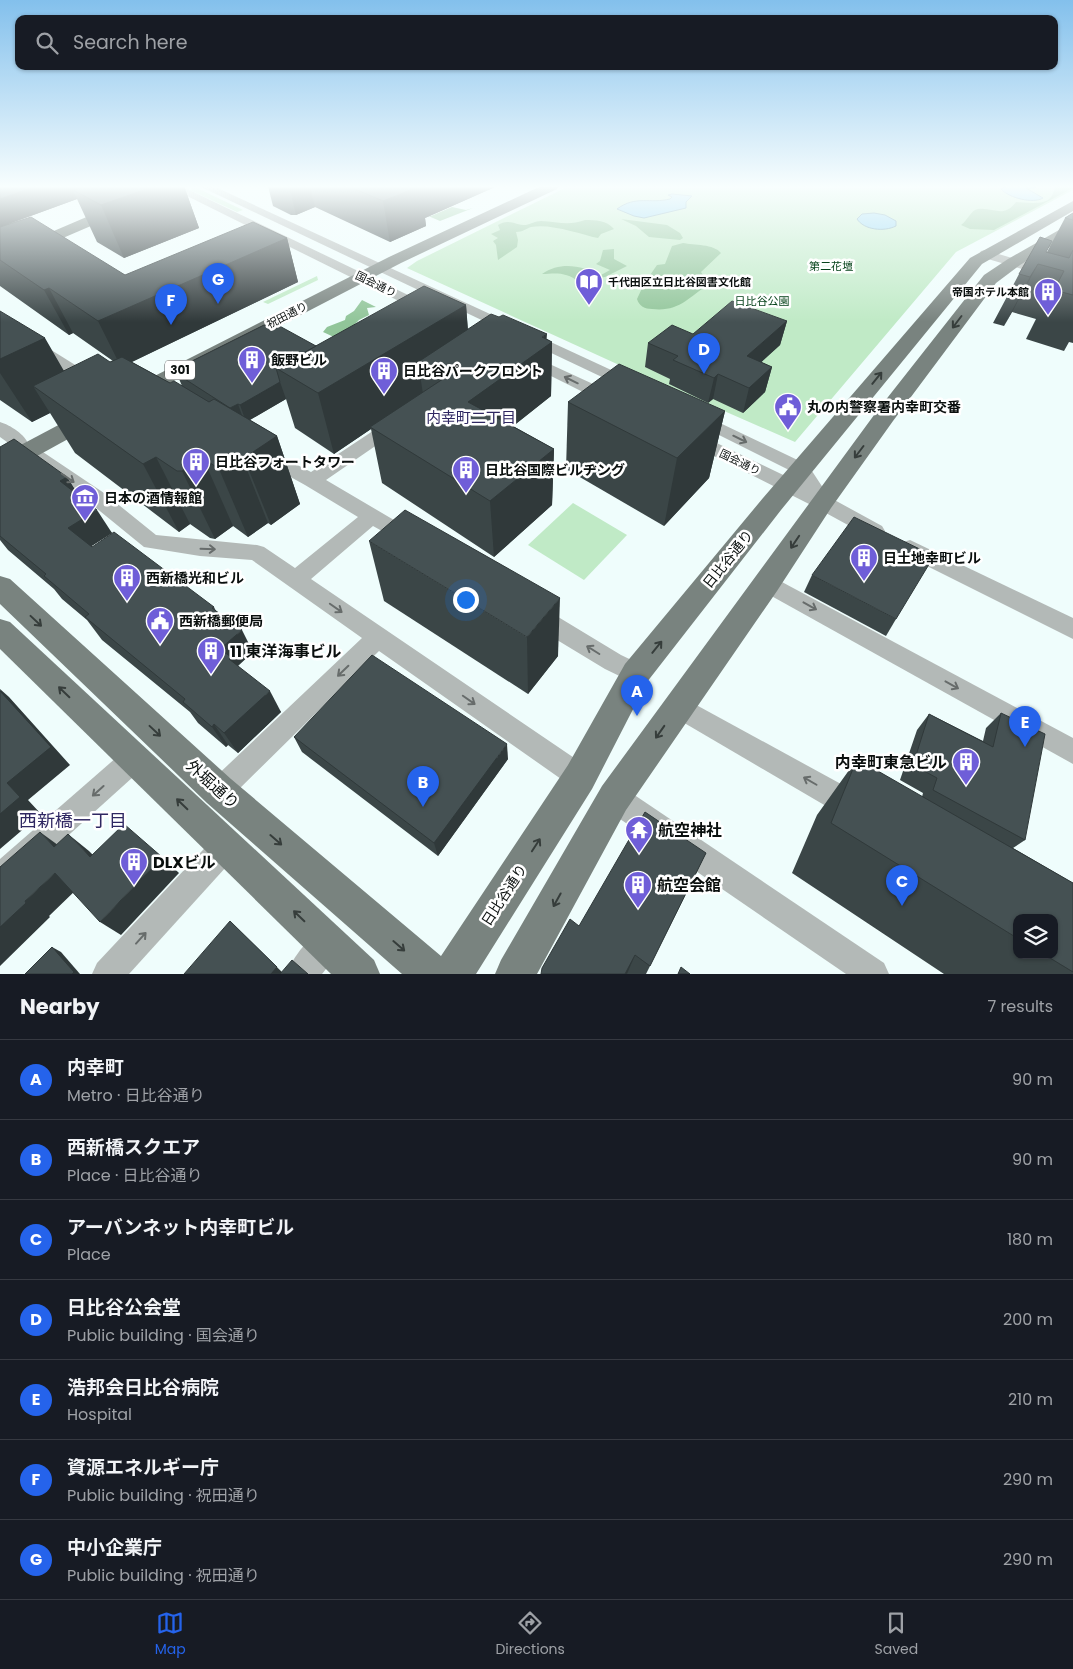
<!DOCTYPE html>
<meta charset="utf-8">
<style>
:root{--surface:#171b24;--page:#242831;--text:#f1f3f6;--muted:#9ea1a6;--line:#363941;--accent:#2563eb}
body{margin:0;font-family:Poppins,"Noto Sans JP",sans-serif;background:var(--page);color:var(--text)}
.controls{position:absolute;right:15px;bottom:15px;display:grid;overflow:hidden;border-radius:10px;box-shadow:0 1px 4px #0004}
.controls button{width:45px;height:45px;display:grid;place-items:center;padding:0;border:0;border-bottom:1px solid var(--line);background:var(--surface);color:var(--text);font:25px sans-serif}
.you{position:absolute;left:465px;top:599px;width:18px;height:18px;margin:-12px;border:4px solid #fff;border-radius:50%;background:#1a73e8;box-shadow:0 0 0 8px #1a73e833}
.badge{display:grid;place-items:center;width:32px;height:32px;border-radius:50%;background:var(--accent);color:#fff;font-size:16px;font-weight:700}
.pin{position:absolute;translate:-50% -41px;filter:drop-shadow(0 1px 2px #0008)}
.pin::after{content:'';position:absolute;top:26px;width:18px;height:15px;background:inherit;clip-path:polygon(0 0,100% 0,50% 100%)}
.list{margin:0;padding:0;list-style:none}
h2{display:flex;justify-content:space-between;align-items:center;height:65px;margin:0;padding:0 20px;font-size:21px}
h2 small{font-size:16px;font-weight:400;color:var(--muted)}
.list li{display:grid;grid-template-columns:32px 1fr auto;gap:15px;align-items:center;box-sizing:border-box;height:80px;padding:0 20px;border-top:1px solid var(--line)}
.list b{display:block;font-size:19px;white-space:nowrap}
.list p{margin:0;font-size:16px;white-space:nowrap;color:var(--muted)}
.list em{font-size:16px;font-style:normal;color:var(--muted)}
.icon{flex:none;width:28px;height:28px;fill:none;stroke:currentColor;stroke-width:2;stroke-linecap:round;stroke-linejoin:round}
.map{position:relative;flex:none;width:1073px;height:974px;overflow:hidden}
.search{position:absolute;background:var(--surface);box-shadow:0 1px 4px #0004;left:15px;right:15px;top:15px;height:55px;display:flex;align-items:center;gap:12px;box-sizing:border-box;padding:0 18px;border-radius:10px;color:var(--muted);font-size:19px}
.sheet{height:625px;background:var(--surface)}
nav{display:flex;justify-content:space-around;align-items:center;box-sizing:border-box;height:70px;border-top:1px solid var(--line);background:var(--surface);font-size:14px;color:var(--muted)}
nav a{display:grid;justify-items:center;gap:2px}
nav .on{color:var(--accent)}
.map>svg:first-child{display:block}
.green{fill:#c0eac6}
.forest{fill:#91c599}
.water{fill:#8cd2f1;stroke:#6598ad}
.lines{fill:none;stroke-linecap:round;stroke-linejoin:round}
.minor{fill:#b3b9b7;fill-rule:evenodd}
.major{fill:#79837f;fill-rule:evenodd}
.highway{fill:#64706b;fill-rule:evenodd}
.wall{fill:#3b4647;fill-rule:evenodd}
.shaded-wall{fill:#30393a}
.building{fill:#455153;stroke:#30393a}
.oneway{stroke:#363d3b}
.oneway2{stroke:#676c6b}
.labels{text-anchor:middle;stroke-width:5;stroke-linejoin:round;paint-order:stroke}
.far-park-label{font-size:11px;fill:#06431b;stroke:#fff}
.far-poi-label{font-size:11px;font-weight:bold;fill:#0a0f0e;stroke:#fff;text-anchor:start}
.far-street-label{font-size:11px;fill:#0a0f0e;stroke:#fff}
.shield{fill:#fff;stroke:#545756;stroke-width:1}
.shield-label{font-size:12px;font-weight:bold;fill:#0a0f0e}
.poi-label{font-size:14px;font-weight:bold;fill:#0a0f0e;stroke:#fff;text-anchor:start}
.street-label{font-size:14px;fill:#0a0f0e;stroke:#fff}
.neighbourhood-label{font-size:15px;fill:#2f2762;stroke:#fff}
.near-poi-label{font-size:16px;font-weight:bold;fill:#0a0f0e;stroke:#fff;text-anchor:start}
.near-street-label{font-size:16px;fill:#0a0f0e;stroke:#fff}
.near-neighbourhood-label{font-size:18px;fill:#2f2762;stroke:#fff}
</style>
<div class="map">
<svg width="1073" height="974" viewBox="0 0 1073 974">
<rect width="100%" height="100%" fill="#effdfc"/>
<g class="green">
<polygon points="569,186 1073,186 1073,190 956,252 795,442 617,364 407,268 417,261"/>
<polygon points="193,188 197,188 243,210 237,212 190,190"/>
<polygon points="317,276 318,280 268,304 263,302"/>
<polygon points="573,503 627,535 584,580 528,545"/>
</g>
<g class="forest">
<path d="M1056 186H1073V188L994 230 970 229 961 225C967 221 971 210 978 209 994 207 1003 219 1016 202 1025 202 1045 206 1051 197 1053 194 1054 190 1056 186Z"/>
<polygon points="452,207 466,210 473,208 440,221 426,215 431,216"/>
<polygon points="621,219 667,225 680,233 683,238 680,240 649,237 636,226"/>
<path d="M585 220C596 220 606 220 614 229L601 234 598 238C580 234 550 223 531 227 525 229 523 232 516 232L518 240 517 247 498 260 496 245 493 241 498 238 491 234 500 230 498 225C508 218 515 225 526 225 531 224 535 221 541 221 558 222 569 226 585 220Z"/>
<path d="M683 243C694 245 714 244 721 253L701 272 709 284C688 298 679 312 652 309 645 309 639 306 637 299L644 284 657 265 665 264 672 246Z"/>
<path d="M614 249V259L627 266 605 277 579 282C567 272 557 273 542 274 561 261 582 266 601 275L610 270 596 264 600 261 603 250Z"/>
<polygon points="362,300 376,307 367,308 369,315 359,320 350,329 336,338 323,332 327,327 345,320 346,316 354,311"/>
</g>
<g class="water">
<path d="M1007 186H1038L1034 188H1026L1043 198C1033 204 1009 198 1001 189Z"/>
<path d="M672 194 692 196 686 202V208L644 218 634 216 617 209C636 195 650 204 670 199L672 197 668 195Z"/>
<path d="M874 213 885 215 896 221V226C884 232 864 230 857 219L862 214Z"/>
</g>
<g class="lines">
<g class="minor">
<polygon points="167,186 181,186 431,306 433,309 431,312 421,312"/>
<polygon points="199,186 213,186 635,381 637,384 635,387 623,387"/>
<polygon points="985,250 1073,276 1073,284 981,257 979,254 981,251"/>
<polygon points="0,320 5,321 96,378 98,381 96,384 84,384 0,330"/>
<polygon points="530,355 617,395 619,399 617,403 605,403 525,363 522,360 525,357"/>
<polygon points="699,413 808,465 829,497 882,526 885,531 882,536 875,538 868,536 815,507 688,443 685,439 688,435 694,433 700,435 802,484 795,473 693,422 691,418 693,414"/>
<path d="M394 419 400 421 403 425 400 429 326 480 416 533 419 538 416 543 409 546 373 526 311 579 589 768 593 777 589 786 580 790 571 786 379 651 228 800 219 804 210 800 206 791 210 782 362 638 252 560 200 556 144 547 90 503 22 454 20 449 14 447 0 437V422C10 425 26 435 28 444L34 446 104 493 156 535 257 545 264 547 295 568 358 517 305 485 260 460 257 456 260 452 266 450 272 452 311 472 388 421Z"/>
<polygon points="910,540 1073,618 1073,639 903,554 900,548 903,542"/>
<polygon points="767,574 1073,738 1073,764 759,589 756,583 759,577"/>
<polygon points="537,607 545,609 621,655 644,666 648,673 644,680 636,684 605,669 529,623 526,616 529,609"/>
<polygon points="678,695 863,796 867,806 863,816 853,820 843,816 669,714 666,706 669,698"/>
<polygon points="134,746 143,750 147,759 143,768 10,888 0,893 0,859 125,750"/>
<polygon points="614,785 624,788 884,963 889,974 846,974 604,808 601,798 604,788"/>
<polygon points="226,832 236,836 240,846 236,856 129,974 92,974 97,963 216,836"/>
<path d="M327 928 338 932 342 943 338 954 322 974H286C294 956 309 935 327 928Z"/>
</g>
<g class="major">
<polygon points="541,186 559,186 557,189 401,263 141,398 134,400 127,398 124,394 127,390 389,257"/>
<polygon points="1073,201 1073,211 982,264 781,510 647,682 592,789 476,974 402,974 207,803 0,604 0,576 10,579 231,779 441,956 568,765 625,664 763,498 970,258"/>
<polygon points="1073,222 1073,233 1020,265 996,283 893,421 831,508 777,591 626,810 537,974 495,974 501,960 602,786 877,411 984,275 1008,259"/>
<polygon points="91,410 99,412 102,417 99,422 8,472 0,474 0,456 83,412"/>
<polygon points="0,619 10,622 374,960 380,974 331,974 0,649"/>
</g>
<polygon class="highway" points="159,186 180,186 177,189 0,265 0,254"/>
</g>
<g class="wall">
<polygon points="0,186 184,186 199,228 124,258 97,242 77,199 9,224 125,275 287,238 298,282 132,362 170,383 182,386 177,374 186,370 184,365 268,327 316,346 466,305 468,330 547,339 552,342 551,396 513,426 554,449 552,505 494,557 382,483 371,429 334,454 295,428 286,399 250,420 277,436 300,504 271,525 268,523 248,537 233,526 215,539 210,538 190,524 179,532 75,453 50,413 32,422 0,400 0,311 64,371 110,362 113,361 73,333 69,335 0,286"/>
<polygon points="268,186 495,186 495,187 425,218 426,226 390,242 315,207 296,215 291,215 273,206"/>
<polygon points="1073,213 1073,343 1069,342 1064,351 1026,339 1036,319 1012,312 1004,326 993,323 1019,274 1046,252 1047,252 1065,218"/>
<polygon points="787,321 780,345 761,362 772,367 765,392 743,413 713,399 708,403 669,384 670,379 645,367 648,343 693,334"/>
<polygon points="568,402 725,411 709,478 664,526 566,469"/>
<polygon points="0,447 67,477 78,495 112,533 91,546 214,607 216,611 253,652 238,666 281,712 238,753 228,745 226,747 198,723 190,712 102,640 87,620 62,599 54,589 8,550 0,540"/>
<polygon points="369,541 558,656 528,694 384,601"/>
<polygon points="812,575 896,619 886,636 804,592"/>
<path d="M1001 713 1025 840 1013 848 1073 883V974H944L792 873 817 815 857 759 922 797 923 793 900 780 917 730 929 714 983 741 986 728ZM1017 918 1054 955H1017Z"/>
<polygon points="294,737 508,759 438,856 302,752"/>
<polygon points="706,853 646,974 541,974 579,926"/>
</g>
<g class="shaded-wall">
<polygon points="37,186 115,186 73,190 77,199 0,227 0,199"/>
<polygon points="155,186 184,186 199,228 124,258 101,205"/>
<polygon points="289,186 310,186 315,207 296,215"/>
<polygon points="413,186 495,186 495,187 425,218 426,226 390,242 383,201"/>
<polygon points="287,238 298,282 121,367 98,321"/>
<polygon points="1038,264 1012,312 1004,326 1030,277"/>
<polygon points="49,288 73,333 69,335 44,290"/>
<polygon points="466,305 470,363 446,377 418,362 423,394 370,427 371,429 334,454 318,393"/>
<polygon points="787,321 780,345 741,381 747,356"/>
<polygon points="547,334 546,346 552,342 551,396 473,458 468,402 542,337"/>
<polygon points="0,336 45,338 79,397 33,386 50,413 32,422 0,373"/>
<polygon points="772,367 765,392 743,413 749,388"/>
<polygon points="718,374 713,399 708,403 714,378"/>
<polygon points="280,382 286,399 246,422 240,405"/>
<polygon points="238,404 244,421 229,409"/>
<polygon points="725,411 709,478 664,526 677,458"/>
<polygon points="277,436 300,504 271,525 244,458"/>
<polygon points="554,449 552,505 494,557 490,501"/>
<polygon points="241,455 268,523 248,537 219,469"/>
<polygon points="156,457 190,524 179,532 143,464"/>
<polygon points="203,458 233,526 215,539 182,471"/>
<polygon points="67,477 82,501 60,481"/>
<polygon points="97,510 112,533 84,551 68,528"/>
<polygon points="560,598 558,656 528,694 527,637"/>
<polygon points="242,630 253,652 236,667 220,649"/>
<polygon points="0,689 9,697 70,765 28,800 41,814 0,849 0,814 7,783"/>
<polygon points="270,691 281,712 238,753 224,733"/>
<polygon points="214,724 228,745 226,747 212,727"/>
<polygon points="507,744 508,759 438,856 434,843"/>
<polygon points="40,832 62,848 54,847"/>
<polygon points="68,834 89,851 111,873 90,857"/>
<polygon points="162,857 179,873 121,935 100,922"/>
<polygon points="55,873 78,888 49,916 50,917 0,966 0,927 25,901"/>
<polygon points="230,921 241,932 284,974 271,974"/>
<polygon points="52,947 61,952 80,974 72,974"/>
<polygon points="635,955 627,974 625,974"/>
</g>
<g class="building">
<polygon points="0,186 37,186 0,199"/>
<polygon points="86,186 155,186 101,205 73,190"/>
<polygon points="348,186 421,186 383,201"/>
<polygon points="1073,213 1073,220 1065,218"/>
<polygon points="31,217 125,275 253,222 287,238 98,321 49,288 44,290 0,260 0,227"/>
<polygon points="1040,237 1052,241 1046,252 1069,258 1073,250 1073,295 1054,290 1064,271 1038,264 1030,277 1019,274"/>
<polygon points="424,286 466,305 318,393 276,368"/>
<polygon points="732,301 787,321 747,356 772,367 749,388 718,374 714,378 673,360 678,356 648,343 672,325 693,334"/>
<polygon points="0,311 45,338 0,359"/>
<polygon points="491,314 499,317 503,315 547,334 542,337 552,342 468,402 554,449 490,501 370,427 446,377 418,362"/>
<polygon points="274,323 316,346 276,368 280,382 240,405 238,404 230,408 177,374 188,368 184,365 264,325 268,327"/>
<polygon points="98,354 110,362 122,357 170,383 174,381 209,402 214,399 277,436 244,458 241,455 219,469 203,458 182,471 177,471 156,457 143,464 33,386"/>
<polygon points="619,364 725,411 677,458 568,402"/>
<polygon points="14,439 67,477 60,481 97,510 68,528 92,547 114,532 214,607 212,608 242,630 220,649 231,657 229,659 270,691 224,733 214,724 212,727 183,702 185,699 85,617 89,614 44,576 46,574 0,536 0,447"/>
<polygon points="405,510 560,598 527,637 369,541"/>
<polygon points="854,517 934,556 896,619 812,575"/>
<polygon points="372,655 507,744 434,843 294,737"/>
<polygon points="0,691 51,747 7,783 20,797 0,814"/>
<polygon points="1001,713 1045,734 1025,840 933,790 937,778 913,765 929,714 993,747"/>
<polygon points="857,759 1073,883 1073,972 1045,955 1054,955 1054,918 1017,918 1017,938 831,823"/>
<polygon points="645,812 706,853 650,966 635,955 625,974 541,974 542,968 570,919 579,926"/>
<polygon points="124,824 162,857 100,922 55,873 25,901 26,903 0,927 0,867 40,832 54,847 68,834 90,857"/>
<polygon points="230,921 277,967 271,974 184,974"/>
<polygon points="52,947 74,972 72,974 25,974"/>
<polygon points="292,960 308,974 280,974"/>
<polygon points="681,967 690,974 678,974"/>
</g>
<defs><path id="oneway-shaft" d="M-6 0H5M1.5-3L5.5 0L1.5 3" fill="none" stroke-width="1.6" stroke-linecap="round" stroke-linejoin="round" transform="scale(1.25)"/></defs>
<g class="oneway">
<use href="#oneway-shaft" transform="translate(957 322) rotate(127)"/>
<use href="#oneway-shaft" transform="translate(877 378) rotate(-51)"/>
<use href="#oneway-shaft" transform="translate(859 452) rotate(127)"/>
<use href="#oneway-shaft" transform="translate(795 542) rotate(124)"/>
<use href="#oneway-shaft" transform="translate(36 621) rotate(43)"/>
<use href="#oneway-shaft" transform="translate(657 647) rotate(-51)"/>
<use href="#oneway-shaft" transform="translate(64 692) rotate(-136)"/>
<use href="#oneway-shaft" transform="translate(155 731) rotate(43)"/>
<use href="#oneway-shaft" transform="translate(660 732) rotate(125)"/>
<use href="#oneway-shaft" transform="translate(182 804) rotate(-136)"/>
<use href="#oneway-shaft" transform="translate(276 840) rotate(41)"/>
<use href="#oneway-shaft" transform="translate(536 845) rotate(-57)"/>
<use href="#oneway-shaft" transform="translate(557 900) rotate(119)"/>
<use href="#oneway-shaft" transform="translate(299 916) rotate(-136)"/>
<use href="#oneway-shaft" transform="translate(399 946) rotate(41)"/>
</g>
<g class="oneway2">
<use href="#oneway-shaft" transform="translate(571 380) rotate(-154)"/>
<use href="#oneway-shaft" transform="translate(740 439) rotate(26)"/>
<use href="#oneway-shaft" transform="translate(68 478) rotate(35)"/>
<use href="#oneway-shaft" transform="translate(208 549) rotate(2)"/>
<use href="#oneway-shaft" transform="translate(810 606) rotate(29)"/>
<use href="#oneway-shaft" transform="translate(336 608) rotate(35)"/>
<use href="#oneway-shaft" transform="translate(593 650) rotate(-148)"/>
<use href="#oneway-shaft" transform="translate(343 671) rotate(136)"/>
<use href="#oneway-shaft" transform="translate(952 685) rotate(29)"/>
<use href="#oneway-shaft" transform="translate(469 700) rotate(35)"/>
<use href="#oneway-shaft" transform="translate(810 781) rotate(-150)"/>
<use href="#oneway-shaft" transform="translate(98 791) rotate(138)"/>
<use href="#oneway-shaft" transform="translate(141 938) rotate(-48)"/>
</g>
<linearGradient id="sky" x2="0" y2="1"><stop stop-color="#83c0ec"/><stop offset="0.58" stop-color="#f8fefe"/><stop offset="1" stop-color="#f8fefe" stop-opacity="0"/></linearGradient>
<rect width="1073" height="322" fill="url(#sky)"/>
<defs>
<symbol id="library-pin" viewBox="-11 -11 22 30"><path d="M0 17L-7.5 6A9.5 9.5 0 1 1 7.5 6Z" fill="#6f5ed8" stroke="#fff"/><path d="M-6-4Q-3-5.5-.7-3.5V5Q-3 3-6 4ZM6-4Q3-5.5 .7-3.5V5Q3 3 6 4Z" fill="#fff"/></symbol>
<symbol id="building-pin" viewBox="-11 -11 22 30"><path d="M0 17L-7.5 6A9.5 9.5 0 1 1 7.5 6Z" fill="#6f5ed8" stroke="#fff"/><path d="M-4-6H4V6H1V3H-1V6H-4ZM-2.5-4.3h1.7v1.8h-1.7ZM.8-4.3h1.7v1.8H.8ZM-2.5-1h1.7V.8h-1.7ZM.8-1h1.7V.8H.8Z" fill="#fff"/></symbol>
<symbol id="civic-pin" viewBox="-11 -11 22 30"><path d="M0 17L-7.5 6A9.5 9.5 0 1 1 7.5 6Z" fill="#6f5ed8" stroke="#fff"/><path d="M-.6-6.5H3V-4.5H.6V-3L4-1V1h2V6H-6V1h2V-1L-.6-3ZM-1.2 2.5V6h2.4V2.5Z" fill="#fff"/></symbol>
<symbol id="museum-pin" viewBox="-11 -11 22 30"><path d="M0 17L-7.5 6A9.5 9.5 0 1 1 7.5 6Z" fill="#6f5ed8" stroke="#fff"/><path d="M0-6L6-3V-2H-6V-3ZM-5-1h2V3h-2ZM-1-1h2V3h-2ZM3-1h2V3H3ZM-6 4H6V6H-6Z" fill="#fff"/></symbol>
<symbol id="temple-pin" viewBox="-11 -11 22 30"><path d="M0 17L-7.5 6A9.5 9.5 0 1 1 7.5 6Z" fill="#6f5ed8" stroke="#fff"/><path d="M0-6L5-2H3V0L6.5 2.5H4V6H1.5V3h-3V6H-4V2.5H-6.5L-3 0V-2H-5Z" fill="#fff"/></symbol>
</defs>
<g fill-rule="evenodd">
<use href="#library-pin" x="573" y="266" width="32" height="43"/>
<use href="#building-pin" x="1032" y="276" width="32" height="43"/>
<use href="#building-pin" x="236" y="344" width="32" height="43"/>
<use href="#building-pin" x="368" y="355" width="32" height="43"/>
<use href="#civic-pin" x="772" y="391" width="32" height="43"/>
<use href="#building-pin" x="180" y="446" width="32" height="43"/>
<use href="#building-pin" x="450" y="454" width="32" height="43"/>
<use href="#museum-pin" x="69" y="482" width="32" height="43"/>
<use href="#building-pin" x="848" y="542" width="32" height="43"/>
<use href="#building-pin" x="111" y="562" width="32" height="43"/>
<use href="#civic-pin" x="144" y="605" width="32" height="43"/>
<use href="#building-pin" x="195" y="635" width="32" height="43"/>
<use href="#building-pin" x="950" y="746" width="32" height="43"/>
<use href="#temple-pin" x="623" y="814" width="32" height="43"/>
<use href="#building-pin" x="118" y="846" width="32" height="43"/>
<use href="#building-pin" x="622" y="869" width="32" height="43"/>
</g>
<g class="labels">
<g class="far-park-label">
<text x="831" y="270">第二花壇</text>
<text x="762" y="305">日比谷公園</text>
</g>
<g class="far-poi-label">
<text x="608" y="286">千代田区立日比谷図書文化館</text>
<text x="1029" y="296" text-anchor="end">帝国ホテル本館</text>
</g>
<g class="far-street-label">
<text transform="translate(376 284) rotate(26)" y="4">国会通り</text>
<text transform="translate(287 315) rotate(-27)" y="4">祝田通り</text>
<text transform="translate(740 462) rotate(26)" y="4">国会通り</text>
</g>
<rect class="shield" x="165" y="360.5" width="30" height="19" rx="4"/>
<g class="shield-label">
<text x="180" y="374">301</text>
</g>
<g class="poi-label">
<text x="271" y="365">飯野ビル</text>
<text x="403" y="376">日比谷パークフロント</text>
<text x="807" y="412">丸の内警察署内幸町交番</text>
<text x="215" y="467">日比谷フォートタワー</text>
<text x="485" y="475">日比谷国際ビルヂング</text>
<text x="104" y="503">日本の酒情報館</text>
<text x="883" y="563">日土地幸町ビル</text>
<text x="146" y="583">西新橋光和ビル</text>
<text x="179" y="626">西新橋郵便局</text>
</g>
<g class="street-label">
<text transform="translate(728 559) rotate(-51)" y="5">日比谷通り</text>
<text transform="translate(504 895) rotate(-57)" y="5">日比谷通り</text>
</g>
<g class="neighbourhood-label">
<text x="471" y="423">内幸町二丁目</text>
</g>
<g class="near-poi-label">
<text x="230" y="657">11 東洋海事ビル</text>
<text x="947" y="768" text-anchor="end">内幸町東急ビル</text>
<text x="658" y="836">航空神社</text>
<text x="153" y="868">DLXビル</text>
<text x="657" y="891">航空会館</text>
</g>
<g class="near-street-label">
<text transform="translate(213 784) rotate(42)" y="6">外堀通り</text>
</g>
<g class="near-neighbourhood-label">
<text x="73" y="827">西新橋一丁目</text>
</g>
</g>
</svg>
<div class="controls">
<button><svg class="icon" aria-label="layers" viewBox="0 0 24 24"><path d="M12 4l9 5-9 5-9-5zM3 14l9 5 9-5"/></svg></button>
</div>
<div class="you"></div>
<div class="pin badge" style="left:637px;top:716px">A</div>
<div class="pin badge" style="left:423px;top:807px">B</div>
<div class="pin badge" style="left:902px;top:906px">C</div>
<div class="pin badge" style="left:704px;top:374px">D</div>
<div class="pin badge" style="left:1025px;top:747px">E</div>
<div class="pin badge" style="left:171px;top:325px">F</div>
<div class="pin badge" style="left:218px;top:304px">G</div>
<div class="search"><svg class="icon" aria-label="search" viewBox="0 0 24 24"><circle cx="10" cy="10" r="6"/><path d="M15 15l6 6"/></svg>Search here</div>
</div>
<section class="sheet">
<h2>Nearby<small>7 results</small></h2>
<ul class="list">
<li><span class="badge">A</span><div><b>内幸町</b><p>Metro · 日比谷通り</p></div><em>90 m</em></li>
<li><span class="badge">B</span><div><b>西新橋スクエア</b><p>Place · 日比谷通り</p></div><em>90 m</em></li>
<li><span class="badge">C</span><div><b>アーバンネット内幸町ビル</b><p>Place</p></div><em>180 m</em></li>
<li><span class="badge">D</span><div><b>日比谷公会堂</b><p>Public building · 国会通り</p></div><em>200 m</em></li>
<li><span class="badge">E</span><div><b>浩邦会日比谷病院</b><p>Hospital</p></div><em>210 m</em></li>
<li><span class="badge">F</span><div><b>資源エネルギー庁</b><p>Public building · 祝田通り</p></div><em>290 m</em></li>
<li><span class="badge">G</span><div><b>中小企業庁</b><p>Public building · 祝田通り</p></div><em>290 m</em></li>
</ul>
</section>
<nav>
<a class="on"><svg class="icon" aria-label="map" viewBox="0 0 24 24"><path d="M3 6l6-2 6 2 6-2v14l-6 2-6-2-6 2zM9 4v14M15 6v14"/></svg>Map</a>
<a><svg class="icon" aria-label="directions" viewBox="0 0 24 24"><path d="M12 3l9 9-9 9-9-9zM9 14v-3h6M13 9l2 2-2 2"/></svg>Directions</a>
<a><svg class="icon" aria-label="saved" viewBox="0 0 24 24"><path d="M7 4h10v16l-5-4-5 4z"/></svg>Saved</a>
</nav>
